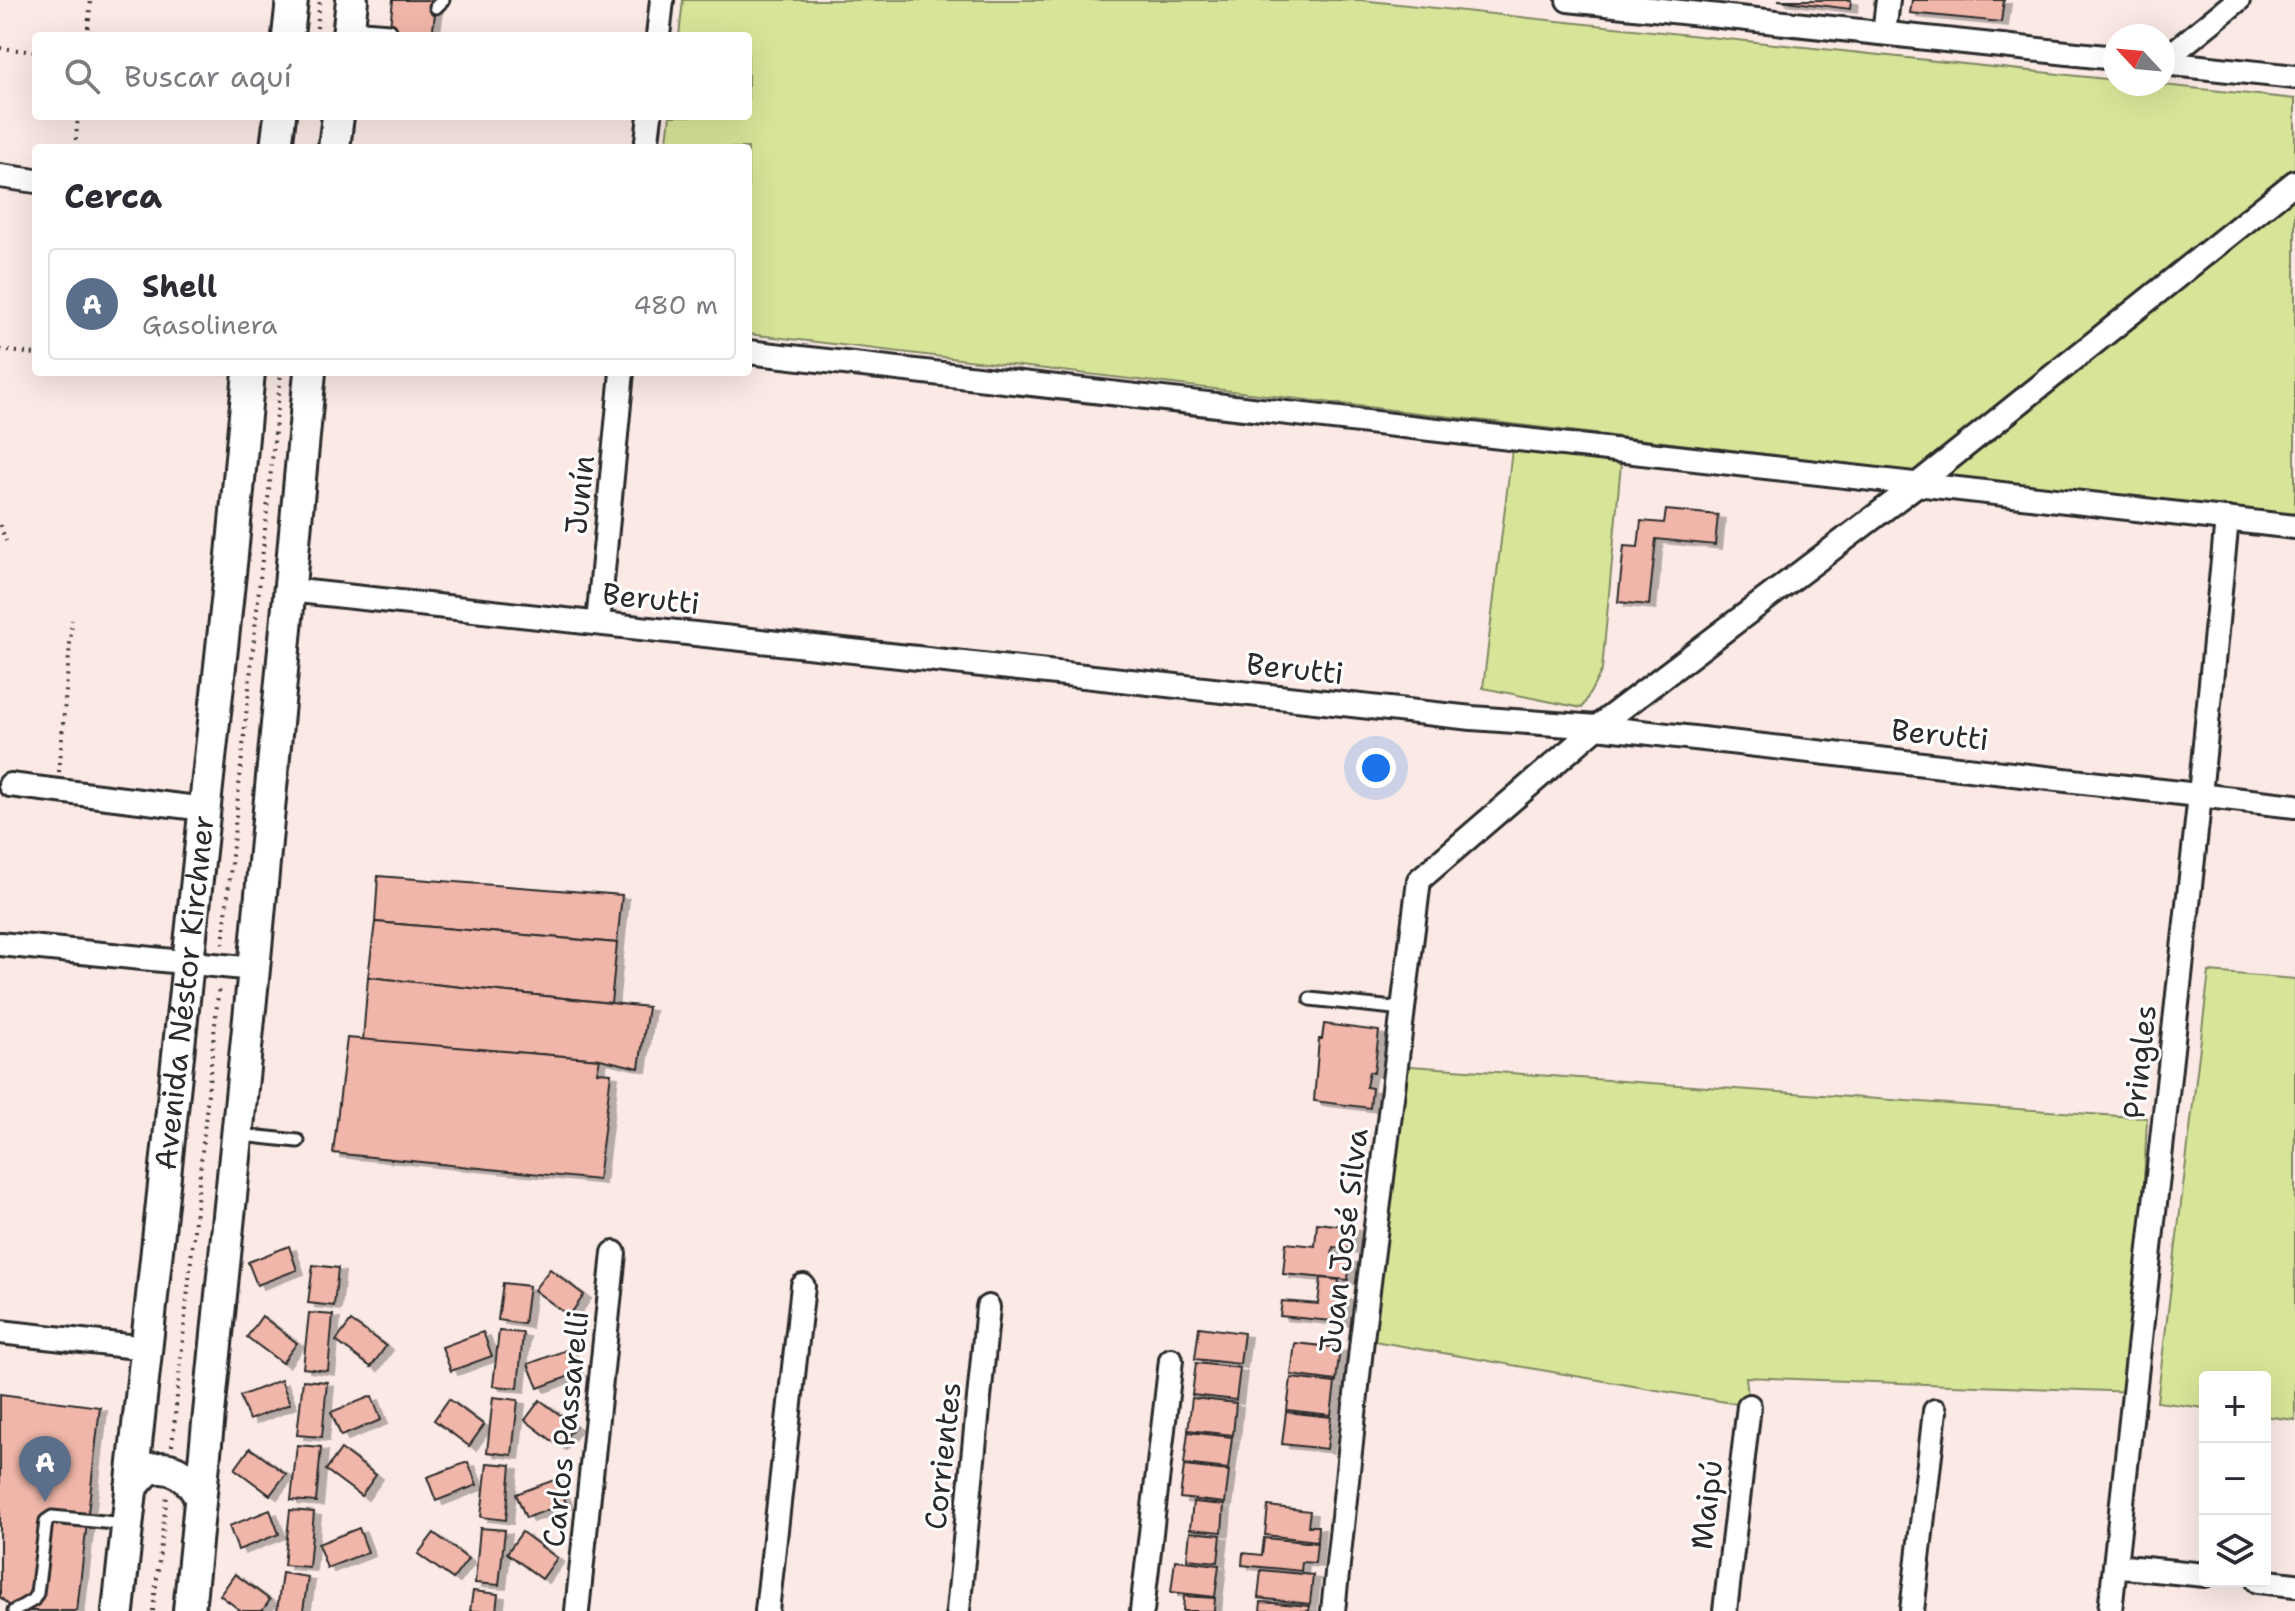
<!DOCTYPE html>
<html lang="es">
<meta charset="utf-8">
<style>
:root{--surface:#fff;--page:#f7f7f7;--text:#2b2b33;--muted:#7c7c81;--line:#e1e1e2;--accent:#c8321e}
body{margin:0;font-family:"Shantell Sans",sans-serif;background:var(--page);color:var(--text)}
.controls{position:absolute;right:24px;bottom:24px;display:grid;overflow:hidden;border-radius:8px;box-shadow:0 8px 32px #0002}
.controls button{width:72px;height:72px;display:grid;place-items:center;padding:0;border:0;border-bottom:2px solid var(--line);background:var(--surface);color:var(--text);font:40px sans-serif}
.compass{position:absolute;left:2103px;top:24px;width:72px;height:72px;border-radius:50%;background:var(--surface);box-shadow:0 8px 32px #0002;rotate:296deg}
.you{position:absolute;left:1376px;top:768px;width:28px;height:28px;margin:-20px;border:6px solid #fff;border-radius:50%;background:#1a73e8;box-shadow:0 0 0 12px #1a73e833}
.badge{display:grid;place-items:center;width:52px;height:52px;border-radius:50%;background:var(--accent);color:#fff;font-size:26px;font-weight:700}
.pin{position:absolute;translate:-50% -66px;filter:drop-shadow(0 2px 4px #0008)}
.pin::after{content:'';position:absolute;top:42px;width:28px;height:24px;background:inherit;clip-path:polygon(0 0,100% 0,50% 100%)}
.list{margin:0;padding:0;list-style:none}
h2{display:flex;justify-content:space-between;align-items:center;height:104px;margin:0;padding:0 32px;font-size:34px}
h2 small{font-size:26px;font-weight:400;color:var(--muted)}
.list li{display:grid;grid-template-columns:52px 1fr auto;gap:24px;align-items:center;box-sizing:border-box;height:112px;margin:0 16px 16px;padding:0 16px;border:2px solid var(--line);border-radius:8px}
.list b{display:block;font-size:30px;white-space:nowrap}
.list p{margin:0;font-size:26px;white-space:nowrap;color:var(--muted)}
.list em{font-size:26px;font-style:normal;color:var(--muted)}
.icon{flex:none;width:44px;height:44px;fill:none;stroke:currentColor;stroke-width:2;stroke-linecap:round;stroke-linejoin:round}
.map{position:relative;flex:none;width:2295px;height:1611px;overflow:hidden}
.search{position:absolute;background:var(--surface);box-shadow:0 8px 32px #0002;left:32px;top:32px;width:720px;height:88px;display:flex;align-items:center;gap:20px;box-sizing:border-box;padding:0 28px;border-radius:8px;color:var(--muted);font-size:30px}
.panel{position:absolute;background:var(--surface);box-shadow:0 8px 32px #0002;left:32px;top:144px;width:720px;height:232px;border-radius:8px}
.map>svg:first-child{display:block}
.green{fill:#d7e598;stroke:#818862;stroke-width:2}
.building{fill:#f0b6a9;stroke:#2b2b2b;stroke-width:2;filter:url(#shadow)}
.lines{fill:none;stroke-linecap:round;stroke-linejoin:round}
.service-casing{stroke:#2b2b2b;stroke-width:17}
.minor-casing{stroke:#2b2b2b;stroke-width:28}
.secondary-casing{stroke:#2b2b2b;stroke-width:36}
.path{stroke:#2b2b2b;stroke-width:4;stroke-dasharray:2 6;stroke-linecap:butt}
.service{stroke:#fff;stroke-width:11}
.minor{stroke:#fff;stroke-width:22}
.secondary{stroke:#fff;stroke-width:30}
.labels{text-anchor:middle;stroke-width:6;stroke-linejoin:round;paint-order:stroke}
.street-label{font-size:30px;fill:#2b2b2b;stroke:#fff}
</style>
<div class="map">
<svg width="2295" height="1611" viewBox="0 0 2295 1611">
<defs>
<filter id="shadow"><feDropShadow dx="7" dy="4" stdDeviation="0" flood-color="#0004"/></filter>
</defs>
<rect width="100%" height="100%" fill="#fae9e5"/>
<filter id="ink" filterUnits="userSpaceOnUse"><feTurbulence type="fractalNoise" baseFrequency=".0125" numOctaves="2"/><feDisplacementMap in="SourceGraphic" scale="16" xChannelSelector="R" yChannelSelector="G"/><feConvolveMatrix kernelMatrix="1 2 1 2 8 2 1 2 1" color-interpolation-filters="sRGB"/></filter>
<g filter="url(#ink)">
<g class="green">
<polygon points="683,0 1360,0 2115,80 2115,84 2154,84 2295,99 2295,167 1918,472 748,334 748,148 666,148 670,116 748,116 748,36 679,36"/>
<polygon points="2295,182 2295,525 1919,483"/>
<polygon points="1512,450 1621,463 1602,670 1582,708 1483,688"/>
<polygon points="2209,972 2295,979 2295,1420 2265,1416 2265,1377 2205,1377 2205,1408 2157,1402"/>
<polygon points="1396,1065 2147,1118 2134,1392 1746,1377 1749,1406 1362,1339"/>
</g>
<g class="building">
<polygon points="393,0 437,0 432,36 389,36"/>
<polygon points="1778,0 1851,0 1850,9"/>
<polygon points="1912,0 2004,0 2001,22 1910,13"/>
<polygon points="1666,510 1718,515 1715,545 1656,539 1649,605 1618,602 1624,546 1638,547 1641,521 1664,523"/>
<polygon points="378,876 622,895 617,943 375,922"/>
<polygon points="375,922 617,943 611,1003 368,977"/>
<polygon points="368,977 648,1007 639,1068 600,1059 363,1040"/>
<polygon points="1324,1024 1379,1031 1374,1073 1369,1072 1366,1087 1372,1088 1370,1108 1314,1101 1319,1039 1322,1039"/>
<polygon points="347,1038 600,1059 597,1072 611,1073 598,1180 333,1153"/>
<polygon points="1317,1223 1353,1227 1351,1249 1333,1247 1332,1257 1350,1259 1348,1280 1283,1274 1286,1243 1315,1246"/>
<polygon points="289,1246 297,1270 257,1285 248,1262"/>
<polygon points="313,1265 338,1268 334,1306 308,1303"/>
<polygon points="550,1269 584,1295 569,1316 534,1290"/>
<polygon points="1321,1278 1339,1280 1337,1295 1345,1296 1342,1322 1280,1316 1282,1301 1318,1304"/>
<polygon points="503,1283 529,1286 524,1324 498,1320"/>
<polygon points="309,1313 333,1315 328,1371 303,1368"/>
<polygon points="262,1316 297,1343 282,1363 247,1337"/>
<polygon points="351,1321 386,1346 371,1367 336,1341"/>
<polygon points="1199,1327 1244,1333 1240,1364 1195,1359"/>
<polygon points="499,1331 523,1333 518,1388 493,1386"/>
<polygon points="483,1332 492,1356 451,1371 442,1347"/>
<polygon points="1295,1343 1340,1348 1336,1381 1291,1375"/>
<polygon points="569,1349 578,1373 538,1388 528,1364"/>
<polygon points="1196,1363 1240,1368 1236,1400 1192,1395"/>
<polygon points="1291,1378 1335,1383 1331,1415 1287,1410"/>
<polygon points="281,1380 290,1404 249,1420 240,1396"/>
<polygon points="303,1380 327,1382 322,1437 297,1435"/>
<polygon points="0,1394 100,1407 77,1611 15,1611 0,1597"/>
<polygon points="372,1396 381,1420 341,1436 331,1412"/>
<polygon points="493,1397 518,1400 512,1455 487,1452"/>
<polygon points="1192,1398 1236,1403 1233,1435 1188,1430"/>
<polygon points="449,1399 484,1425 469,1446 434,1420"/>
<polygon points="540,1400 575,1426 559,1446 525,1420"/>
<polygon points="1286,1412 1331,1417 1327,1449 1282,1444"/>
<polygon points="1188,1432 1232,1437 1228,1469 1184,1464"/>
<polygon points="297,1445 321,1447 316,1502 291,1500"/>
<polygon points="250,1448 286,1474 270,1495 235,1469"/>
<polygon points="341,1449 376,1475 361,1496 326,1470"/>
<polygon points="468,1462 477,1485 436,1501 427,1477"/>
<polygon points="487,1463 511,1465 506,1520 481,1517"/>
<polygon points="1184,1466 1229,1471 1225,1503 1180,1498"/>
<polygon points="557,1479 566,1503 526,1518 516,1494"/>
<polygon points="1193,1502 1224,1505 1222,1532 1190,1529"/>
<polygon points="1268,1506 1310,1511 1308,1526 1318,1526 1317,1541 1265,1535"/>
<polygon points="270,1510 279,1534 238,1550 229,1526"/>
<polygon points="290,1510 314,1512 309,1567 284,1565"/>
<polygon points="359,1528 368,1552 327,1568 318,1544"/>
<polygon points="480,1528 505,1530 499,1585 475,1583"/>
<polygon points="522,1532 557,1558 542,1579 507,1553"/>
<polygon points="1190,1532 1221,1535 1218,1562 1187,1559"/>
<polygon points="434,1533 468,1559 453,1579 418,1554"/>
<polygon points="1264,1538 1317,1543 1315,1563 1302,1562 1301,1571 1242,1565 1243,1553 1262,1555"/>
<polygon points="1175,1560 1219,1565 1215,1597 1171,1592"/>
<polygon points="1261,1570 1313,1575 1310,1604 1258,1598"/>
<polygon points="282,1573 308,1577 303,1611 277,1611"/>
<polygon points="235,1574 270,1600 262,1611 241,1611 220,1595"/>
<polygon points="473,1591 498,1594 496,1611 470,1611"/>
<polygon points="1184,1596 1215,1598 1214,1611 1183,1611"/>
<polygon points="1261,1602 1310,1606 1309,1611 1260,1611"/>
</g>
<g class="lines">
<defs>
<g id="service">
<polyline points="436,7 443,0"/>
<polyline points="350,27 390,30"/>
<polyline points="1310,999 1403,1009"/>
<polyline points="241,1135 298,1141"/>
<polyline points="14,1611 33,1600 37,1593 46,1521 52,1517 125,1524"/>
</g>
<g id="minor">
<polyline points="1568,0 2115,58"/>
<polyline points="1884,33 1888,0"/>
<polyline points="658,36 662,0"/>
<polyline points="2163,61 2238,0"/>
<polyline points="2163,63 2295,77"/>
<polyline points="646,148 650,116"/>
<polyline points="0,176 36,181"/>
<polyline points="748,352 2295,527"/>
<polyline points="289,590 1472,718 1597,727 2295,806"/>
<polyline points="598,623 622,372"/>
<polyline points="10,785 205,809"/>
<polyline points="0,944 254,969"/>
<polyline points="0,1332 146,1348"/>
<polyline points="2115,1566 2205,1575"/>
<polyline points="2258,1581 2295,1585"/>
<polyline points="577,1611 614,1253"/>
<polyline points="767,1611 803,1286"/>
<polyline points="958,1611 988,1307"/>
<polyline points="1142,1611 1171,1360"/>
<polyline points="1333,1611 1362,1339 1419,880 1597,727 1919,483 2295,182"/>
<polyline points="1725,1611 1749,1406"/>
<polyline points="1912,1611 1935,1411"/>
<polyline points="2110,1611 2200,795 2227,519"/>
</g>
<g id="secondary">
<polyline points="288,36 292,0"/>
<polyline points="348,36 352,0"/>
<polyline points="276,148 280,116"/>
<polyline points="334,148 338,116"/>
<path d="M131 1488 147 1470C172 1463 188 1475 200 1497"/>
<path id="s1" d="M118 1611 232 555 249 372"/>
<polyline points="189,1611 254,969 310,372"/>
</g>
</defs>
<use href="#service" class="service-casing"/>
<use href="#minor" class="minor-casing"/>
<use href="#secondary" class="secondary-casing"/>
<g class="path">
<polyline points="87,36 91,0"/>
<polyline points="316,36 320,0"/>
<polyline points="0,48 36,52"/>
<polyline points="75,148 78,116"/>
<polyline points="0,350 36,354"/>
<polyline points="210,372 226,374"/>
<polyline points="0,525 6,541"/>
<polyline points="59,772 72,620"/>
<polyline points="223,944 281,372"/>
<polyline points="172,1446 219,985"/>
<polyline points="153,1611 167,1494"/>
</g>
<use href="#service" class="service"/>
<use href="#minor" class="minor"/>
<use href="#secondary" class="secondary"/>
</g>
</g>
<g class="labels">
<g class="street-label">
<text transform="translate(580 495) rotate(-84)" y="10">Junín</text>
<text transform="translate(651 599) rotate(6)" y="10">Berutti</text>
<text transform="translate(1295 669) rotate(6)" y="10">Berutti</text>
<text transform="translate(1940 735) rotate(6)" y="10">Berutti</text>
<text dy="10" stroke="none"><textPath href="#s1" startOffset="622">Avenida Néstor Kirchner</textPath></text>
<text transform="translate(2140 1062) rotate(-84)" y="10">Pringles</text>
<text transform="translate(1344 1241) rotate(-83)" y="10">Juan José Silva</text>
<text transform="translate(566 1429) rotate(-84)" y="10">Carlos Passarelli</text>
<text transform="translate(943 1456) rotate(-84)" y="10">Corrientes</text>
<text transform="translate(1707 1505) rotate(-83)" y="10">Maipú</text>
</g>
</g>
</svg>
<div class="controls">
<button>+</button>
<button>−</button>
<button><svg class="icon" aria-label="layers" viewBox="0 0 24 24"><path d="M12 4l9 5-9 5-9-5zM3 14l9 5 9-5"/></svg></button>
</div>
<svg class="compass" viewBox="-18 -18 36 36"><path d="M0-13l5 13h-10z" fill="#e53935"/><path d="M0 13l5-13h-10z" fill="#7c7c81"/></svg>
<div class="you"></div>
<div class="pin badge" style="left:45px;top:1502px;background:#5c6f8a">A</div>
<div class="search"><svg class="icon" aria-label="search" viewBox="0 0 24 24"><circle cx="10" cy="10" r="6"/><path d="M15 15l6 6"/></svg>Buscar aquí</div>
<section class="panel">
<h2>Cerca<small></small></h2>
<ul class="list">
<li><span class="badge" style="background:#5c6f8a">A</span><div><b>Shell</b><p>Gasolinera</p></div><em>480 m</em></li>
</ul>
</section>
</div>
